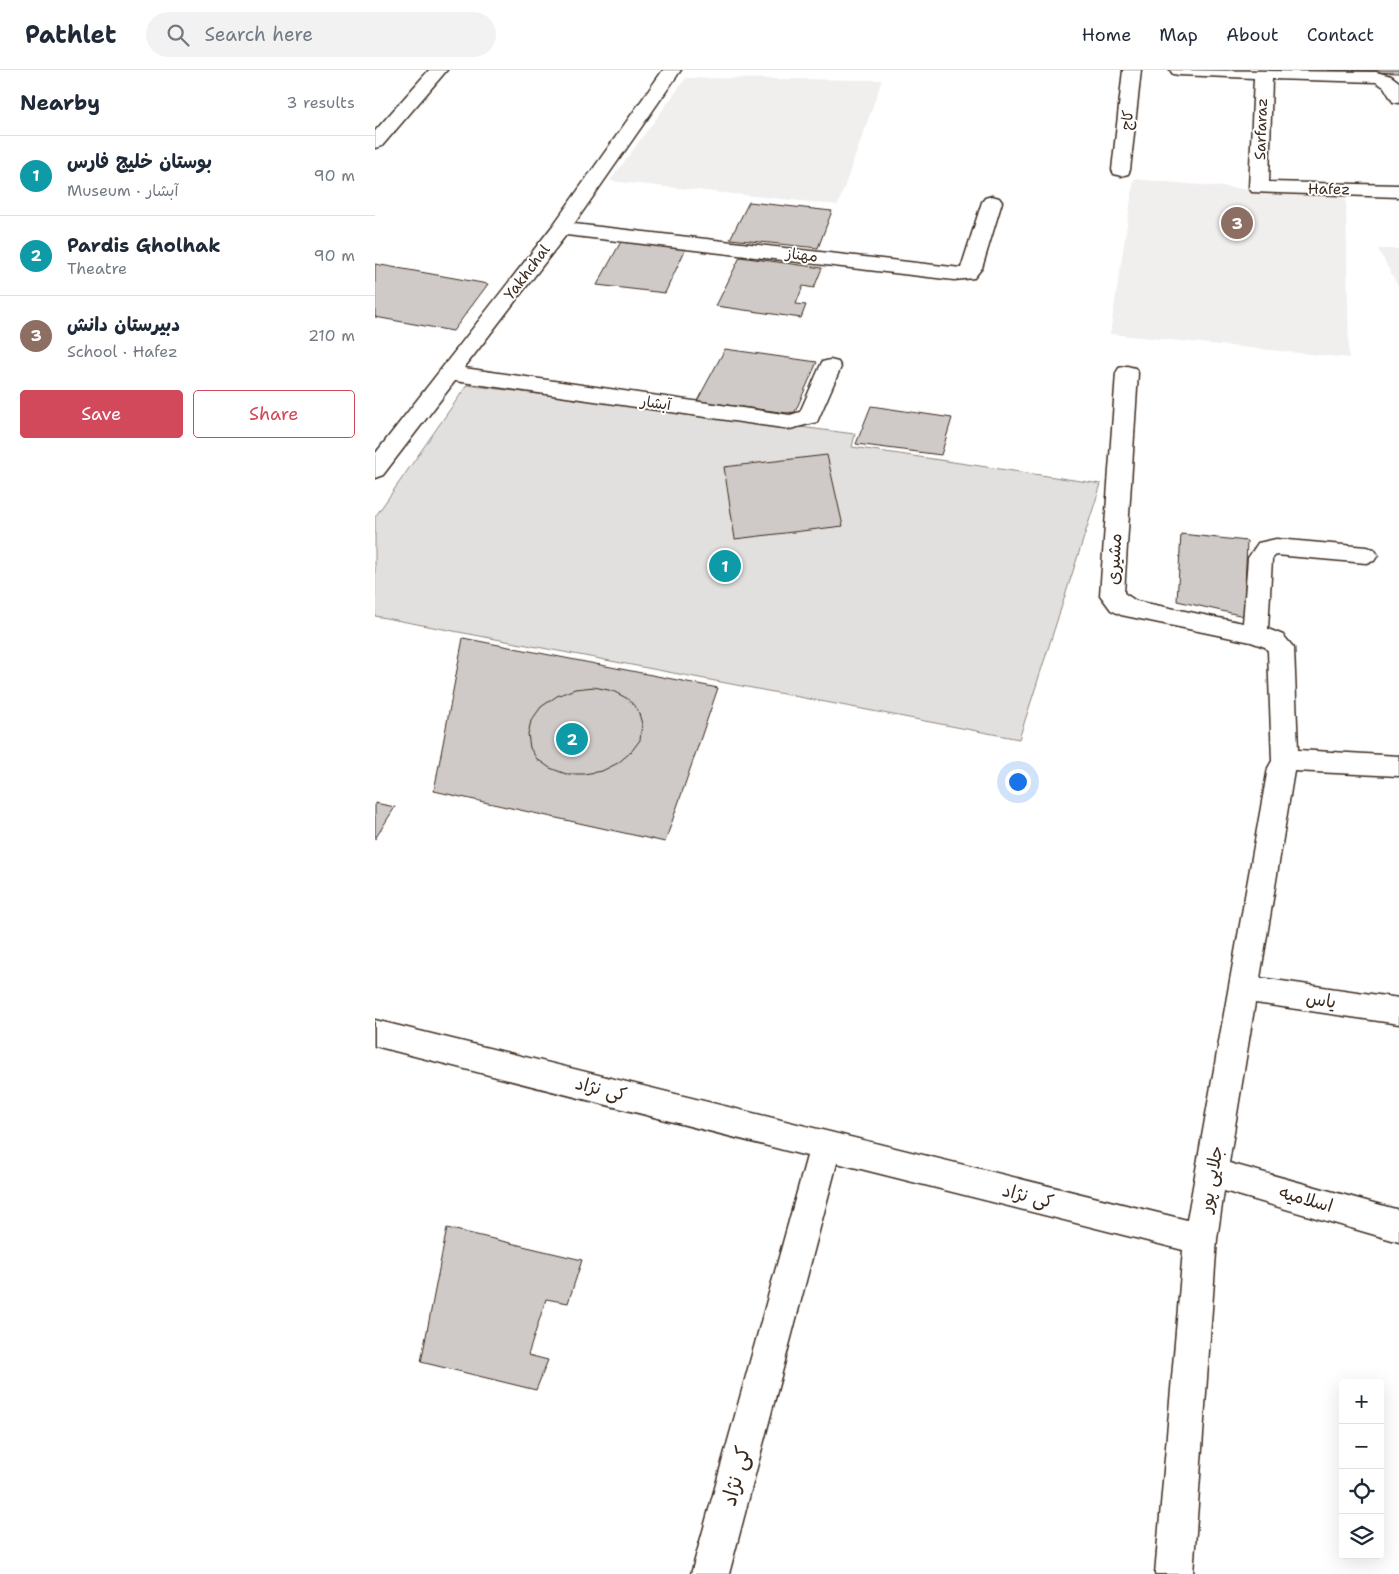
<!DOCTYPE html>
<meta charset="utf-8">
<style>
:root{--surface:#fff;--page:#f2f2f3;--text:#1f2937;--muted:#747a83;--line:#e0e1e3;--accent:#d1495b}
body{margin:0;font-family:"Shantell Sans","Playpen Sans Arabic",sans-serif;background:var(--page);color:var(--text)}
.controls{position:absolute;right:15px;bottom:15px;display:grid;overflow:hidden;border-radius:5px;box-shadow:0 5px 20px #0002}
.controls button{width:45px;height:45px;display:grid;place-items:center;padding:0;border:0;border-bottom:1px solid var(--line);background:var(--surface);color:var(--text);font:25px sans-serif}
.you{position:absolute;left:642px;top:711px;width:18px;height:18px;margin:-12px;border:4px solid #fff;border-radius:50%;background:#1a73e8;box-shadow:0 0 0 8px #1a73e833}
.badge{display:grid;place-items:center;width:32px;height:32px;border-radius:50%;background:var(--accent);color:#fff;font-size:16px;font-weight:700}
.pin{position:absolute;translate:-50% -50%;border:2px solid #fff;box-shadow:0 1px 5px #0006}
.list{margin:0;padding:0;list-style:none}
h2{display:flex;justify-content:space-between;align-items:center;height:65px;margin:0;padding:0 20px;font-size:21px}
h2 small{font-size:16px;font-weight:400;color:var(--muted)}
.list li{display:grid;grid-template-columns:32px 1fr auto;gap:15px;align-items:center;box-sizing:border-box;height:80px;padding:0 20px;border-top:1px solid var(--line)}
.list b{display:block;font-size:19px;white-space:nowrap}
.list p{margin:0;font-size:16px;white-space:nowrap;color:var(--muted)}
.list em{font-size:16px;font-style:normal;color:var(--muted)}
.actions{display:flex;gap:10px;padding:15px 20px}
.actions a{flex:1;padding:11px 0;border:1px solid var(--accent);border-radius:5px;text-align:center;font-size:18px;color:var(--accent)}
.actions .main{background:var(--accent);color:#fff}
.icon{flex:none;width:28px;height:28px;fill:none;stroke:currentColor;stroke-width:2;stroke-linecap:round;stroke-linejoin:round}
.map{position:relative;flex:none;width:1024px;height:1504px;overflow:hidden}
header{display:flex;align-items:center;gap:30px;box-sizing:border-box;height:70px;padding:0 25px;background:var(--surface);border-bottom:1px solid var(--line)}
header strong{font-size:24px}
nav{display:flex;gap:28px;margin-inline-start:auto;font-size:18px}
.search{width:350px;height:45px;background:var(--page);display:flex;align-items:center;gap:12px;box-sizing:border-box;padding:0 18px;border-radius:28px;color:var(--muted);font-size:19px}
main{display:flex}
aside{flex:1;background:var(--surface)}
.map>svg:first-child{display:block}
.built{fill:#f1efee}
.green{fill:#e2e0de;stroke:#8e857e}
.building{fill:#cfcac7;stroke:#3b2a1e}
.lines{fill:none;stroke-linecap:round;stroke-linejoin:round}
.minor-casing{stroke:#3b2a1e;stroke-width:3}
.minor{fill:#fff;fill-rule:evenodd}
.labels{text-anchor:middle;stroke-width:4;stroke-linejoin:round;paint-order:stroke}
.far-street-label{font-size:15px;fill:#3b2a1e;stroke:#fff}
.street-label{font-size:18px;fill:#3b2a1e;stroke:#fff}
.near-street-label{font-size:21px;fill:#3b2a1e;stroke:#fff}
</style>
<header>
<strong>Pathlet</strong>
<div class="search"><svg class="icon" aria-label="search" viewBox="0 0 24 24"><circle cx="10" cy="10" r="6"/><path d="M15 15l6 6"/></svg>Search here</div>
<nav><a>Home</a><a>Map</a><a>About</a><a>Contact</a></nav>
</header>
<main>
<aside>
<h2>Nearby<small>3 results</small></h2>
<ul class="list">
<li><span class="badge" style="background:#0f9aa8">1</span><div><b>بوستان خلیج فارس</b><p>Museum · آبشار</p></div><em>90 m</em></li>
<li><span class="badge" style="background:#0f9aa8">2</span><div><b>Pardis Gholhak</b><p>Theatre</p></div><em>90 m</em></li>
<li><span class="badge" style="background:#8d6e63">3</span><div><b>دبیرستان دانش</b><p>School · Hafez</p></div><em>210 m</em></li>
</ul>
<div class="actions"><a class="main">Save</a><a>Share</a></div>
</aside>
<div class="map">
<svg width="1024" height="1504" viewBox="0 0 1024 1504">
<rect width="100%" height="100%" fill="#fff"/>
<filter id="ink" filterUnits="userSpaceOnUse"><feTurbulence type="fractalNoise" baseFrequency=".02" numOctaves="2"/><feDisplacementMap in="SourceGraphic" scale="10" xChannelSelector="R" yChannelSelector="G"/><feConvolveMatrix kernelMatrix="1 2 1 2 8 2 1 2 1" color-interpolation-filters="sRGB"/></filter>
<g filter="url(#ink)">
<g class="built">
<polygon points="311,8 507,10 463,135 235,111"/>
<polygon points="759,109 971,128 974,288 735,264"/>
<polygon points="1003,179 1024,179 1024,218"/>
</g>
<polygon class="green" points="92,315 480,364 477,377 726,414 644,669 0,546 0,447"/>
<g class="building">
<polygon points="952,0 1024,0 1024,3 952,1"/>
<polygon points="374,132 457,141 443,178 355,169"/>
<polygon points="248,168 312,176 290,223 222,215"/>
<polygon points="365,187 447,198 439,218 428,216 421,234 431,235 426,248 341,236"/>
<polygon points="0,194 113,214 78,261 0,247"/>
<polygon points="350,279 442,292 420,342 412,343 322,331"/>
<polygon points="496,336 577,348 566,385 481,374"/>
<polygon points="452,385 468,456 360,469 349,397"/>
<polygon points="806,464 872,471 869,546 802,531"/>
<polygon points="88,568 343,618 290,772 59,721"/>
<polygon points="219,617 238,621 253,629 263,640 267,654 265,670 256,682 243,693 227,701 209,704 191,704 175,698 162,689 155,678 153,664 156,651 166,637 182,626 200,619"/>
<polygon points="0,733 20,737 0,769"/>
<polygon points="72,1158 207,1190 193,1233 171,1229 153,1285 173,1290 161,1320 46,1292"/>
</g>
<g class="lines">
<defs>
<g id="minor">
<polygon points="54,0 72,0 7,76 0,78 0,61"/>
<polygon points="288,0 306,0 199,154 586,198 607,132 610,128 617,126 624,128 627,132 607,198 599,208 579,210 191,165 89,298 415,345 425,342 447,292 455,290 463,292 466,297 442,352 415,359 80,311 8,405 0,408 0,384 179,154"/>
<polygon points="748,0 766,0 755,100 753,104 746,106 739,104 737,100"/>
<polygon points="795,0 1001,2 1016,6 1024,12 1024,33 1018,32 1009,17 1001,12 897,9 894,112 1024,115 1024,127 877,122 874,118 879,8 804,5 798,4"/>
<polygon points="752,296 760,298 763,303 749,523 761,531 868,553 873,488 883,473 901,469 991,477 999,479 1003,485 999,491 991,493 901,485 897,489 893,559 908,565 919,578 923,680 1024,686 1024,706 919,701 885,908 1024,928 1024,954 880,933 854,1093 1024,1140 1024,1172 849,1121 842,1169 818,1504 780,1504 808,1180 462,1093 354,1504 316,1504 432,1086 0,976 0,950 812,1150 893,698 897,691 893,581 890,577 876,572 746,545 736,540 725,525 741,303 744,298"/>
</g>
</defs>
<use href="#minor" class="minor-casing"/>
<use href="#minor" class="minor"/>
</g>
</g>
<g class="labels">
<g class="far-street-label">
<text transform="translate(752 50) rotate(-83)" y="5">کاج</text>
<text transform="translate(886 59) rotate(-88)" y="5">Sarfaraz</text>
<text transform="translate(954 119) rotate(1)" y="5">Hafez</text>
<text transform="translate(427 185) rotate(7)" y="5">مهناز</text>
<text transform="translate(152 202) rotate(-53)" y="5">Yakhchal</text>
<text transform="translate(281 333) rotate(8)" y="5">آبشار</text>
</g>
<g class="street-label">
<text transform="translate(739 489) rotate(-87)" y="6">مشیری</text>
<text transform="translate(946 930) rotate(8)" y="6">یاس</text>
<text transform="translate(226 1019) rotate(14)" y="6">کی نژاد</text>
<text transform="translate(836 1109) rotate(-80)" y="6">جلایی پور</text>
<text transform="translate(653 1126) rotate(14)" y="6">کی نژاد</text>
<text transform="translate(931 1129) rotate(16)" y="6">اسلامیه</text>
</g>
<g class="near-street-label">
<text transform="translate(361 1406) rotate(-75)" y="7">کی نژاد</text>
</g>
</g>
</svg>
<div class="controls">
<button>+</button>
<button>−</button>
<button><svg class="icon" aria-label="locate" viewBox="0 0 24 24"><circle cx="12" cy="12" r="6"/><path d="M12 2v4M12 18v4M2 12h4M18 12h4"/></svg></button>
<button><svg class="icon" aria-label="layers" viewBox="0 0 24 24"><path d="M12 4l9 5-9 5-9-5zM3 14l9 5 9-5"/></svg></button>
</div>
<div class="you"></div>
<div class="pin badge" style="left:350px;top:496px;background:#0f9aa8">1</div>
<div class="pin badge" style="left:197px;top:669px;background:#0f9aa8">2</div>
<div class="pin badge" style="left:862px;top:153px;background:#8d6e63">3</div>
</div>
</main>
